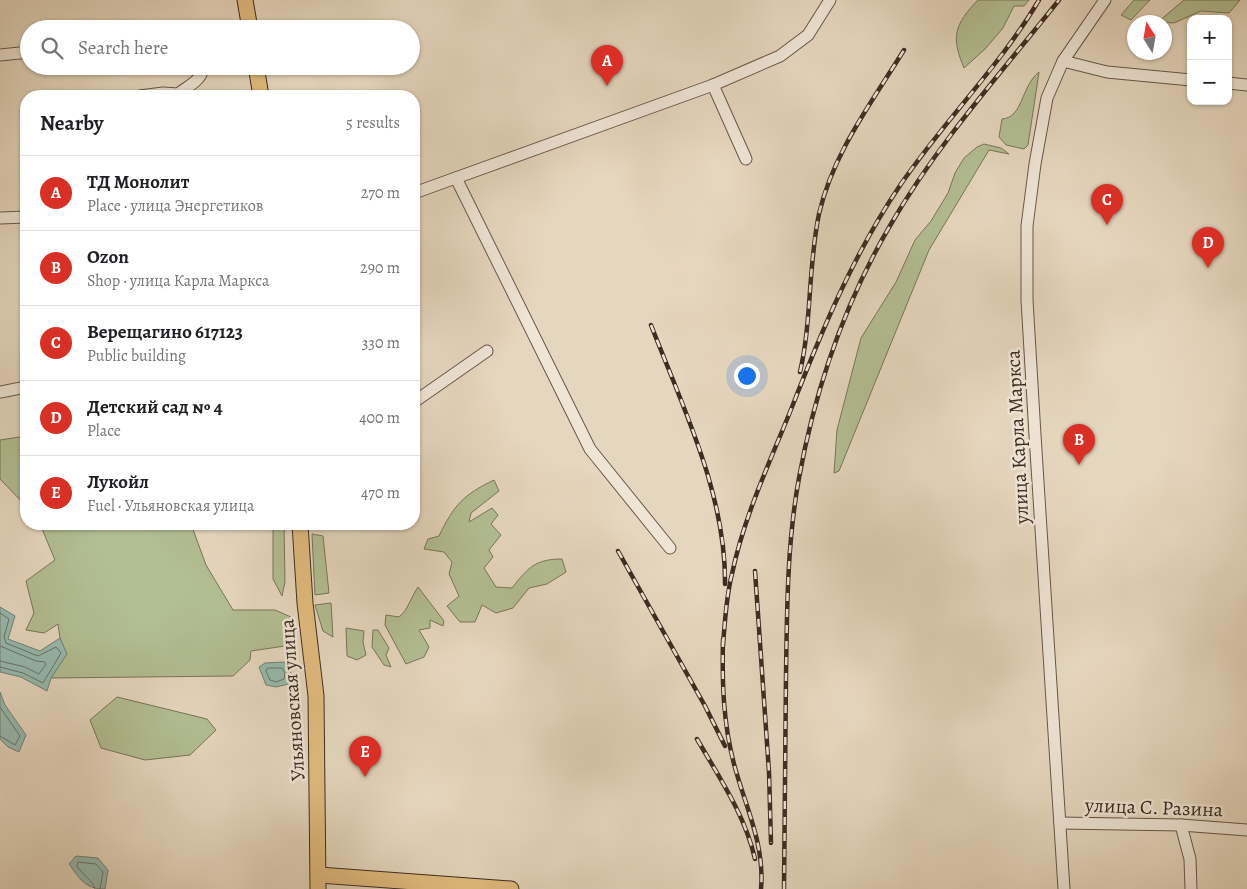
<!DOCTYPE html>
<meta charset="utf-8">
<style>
:root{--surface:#fff;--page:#f2f2f2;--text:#202124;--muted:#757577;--line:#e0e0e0;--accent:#d93025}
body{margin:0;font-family:Alegreya,serif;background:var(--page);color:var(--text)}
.controls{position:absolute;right:15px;top:15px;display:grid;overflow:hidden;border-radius:10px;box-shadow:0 1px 4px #0004}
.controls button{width:45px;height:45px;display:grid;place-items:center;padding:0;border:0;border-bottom:1px solid var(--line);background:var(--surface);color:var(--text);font:25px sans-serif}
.compass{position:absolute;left:1127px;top:15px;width:45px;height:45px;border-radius:50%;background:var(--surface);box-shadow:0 1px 4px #0004;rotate:349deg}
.you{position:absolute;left:746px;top:375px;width:18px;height:18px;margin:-12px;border:4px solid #fff;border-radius:50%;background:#1a73e8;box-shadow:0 0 0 8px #1a73e833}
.badge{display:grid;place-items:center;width:32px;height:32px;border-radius:50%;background:var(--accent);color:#fff;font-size:16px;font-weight:700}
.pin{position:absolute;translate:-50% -41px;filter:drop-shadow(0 1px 2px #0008)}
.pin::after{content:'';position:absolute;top:26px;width:18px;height:15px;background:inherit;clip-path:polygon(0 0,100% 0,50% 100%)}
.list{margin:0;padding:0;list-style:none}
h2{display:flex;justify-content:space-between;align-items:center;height:65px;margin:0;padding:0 20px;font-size:21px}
h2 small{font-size:16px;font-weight:400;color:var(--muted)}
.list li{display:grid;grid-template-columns:32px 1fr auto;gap:15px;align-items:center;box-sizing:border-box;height:75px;padding:0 20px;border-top:1px solid var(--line)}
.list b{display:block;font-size:19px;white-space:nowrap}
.list p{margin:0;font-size:16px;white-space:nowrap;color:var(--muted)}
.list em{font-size:16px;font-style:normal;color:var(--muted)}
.icon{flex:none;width:28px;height:28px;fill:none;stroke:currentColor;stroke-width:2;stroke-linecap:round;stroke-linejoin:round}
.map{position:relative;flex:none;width:1247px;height:889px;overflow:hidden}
.search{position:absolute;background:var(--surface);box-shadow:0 1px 4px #0004;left:20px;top:20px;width:400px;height:55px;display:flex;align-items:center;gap:12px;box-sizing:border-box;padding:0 18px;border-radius:28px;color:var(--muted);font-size:19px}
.panel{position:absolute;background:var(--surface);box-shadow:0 1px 4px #0004;left:20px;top:90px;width:400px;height:440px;border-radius:20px}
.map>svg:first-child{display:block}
.green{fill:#b2bf93;stroke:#78765a}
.water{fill:#96baaf;stroke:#728276}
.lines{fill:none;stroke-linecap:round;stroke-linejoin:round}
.shore{stroke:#6a7468;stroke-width:1}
.minor-casing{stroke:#675848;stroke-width:13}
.major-casing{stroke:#3d2d20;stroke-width:17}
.minor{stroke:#eee5d5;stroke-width:11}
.major{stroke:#e2bc7f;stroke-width:15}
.rail-casing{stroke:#3d2d20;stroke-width:4.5}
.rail{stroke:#eee5d5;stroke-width:2.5;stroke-dasharray:8;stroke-linecap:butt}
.labels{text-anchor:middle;stroke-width:5;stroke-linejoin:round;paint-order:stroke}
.street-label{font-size:20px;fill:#3d2d20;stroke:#eee5d5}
</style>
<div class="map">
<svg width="1247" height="889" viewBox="0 0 1247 889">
<rect width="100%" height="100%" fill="#e5d7be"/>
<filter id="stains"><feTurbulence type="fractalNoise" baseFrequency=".004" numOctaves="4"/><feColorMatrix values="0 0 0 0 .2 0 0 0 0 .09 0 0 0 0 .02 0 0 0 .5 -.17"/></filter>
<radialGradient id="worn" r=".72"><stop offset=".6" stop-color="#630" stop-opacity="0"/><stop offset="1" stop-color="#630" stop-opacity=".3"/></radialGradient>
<g class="green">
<path d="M978 0H1029L1024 6H1014L1003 28 985 49 964 68C951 37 954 25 978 0Z"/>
<polygon points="1134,0 1150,0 1131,20 1121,15"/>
<polygon points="1184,0 1240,0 1229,13 1201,11 1174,23 1158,22"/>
<path d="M1039 72 1028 145 1024 149 1006 145 999 137 1002 119C1023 118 1021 86 1039 72Z"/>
<polygon points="984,144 1001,148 1009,154 989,150 929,250 839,471 834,473 837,430 861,338 896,282 915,240 931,221 948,193 955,173 964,158 977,147"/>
<polygon points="26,436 26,506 0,479 0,440"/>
<path d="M494 480 499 491 471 513 469 522 492 508 498 515 491 524 501 535 489 550 493 557 484 568 496 587 512 588C528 568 535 559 562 559L566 572 547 584 529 588 513 608 496 613 482 605 475 622H460L447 606 459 596 449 574 452 562 444 552 424 549 428 539 439 536C454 505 463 495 494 480Z"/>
<polygon points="40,524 191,524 206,565 233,610 275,610 291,617 292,645 251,651 250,660 233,676 51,678 66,654 60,638 58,624 44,633 26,630 34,613 26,581 55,560"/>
<polygon points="273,524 284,524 285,582 282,596 273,579"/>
<polygon points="312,534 323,536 329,593 315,595"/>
<path d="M418 587 444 621 443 626 430 620V628L419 630 429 647 424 657 406 664 385 625 386 615 399 617C408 610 411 597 418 587Z"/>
<polygon points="331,603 333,637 323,631 315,605"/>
<polygon points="346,628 364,631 363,642 366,655 357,660 347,656"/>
<polygon points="373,630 378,630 389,648 386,655 391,667 384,665 372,647"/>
<polygon points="117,697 207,719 216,730 190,755 145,760 101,748 90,720"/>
</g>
<g class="water">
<polygon points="0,607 15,616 8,639 40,651 60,638 67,654 51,678 47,691 21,677 0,672"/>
<polygon points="284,662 291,672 289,684 276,687 266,685 259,667 265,663"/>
<polygon points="0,692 5,705 26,735 19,752 8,747 0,739"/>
<path d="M76 856 98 858 108 870 105 889C85 889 80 879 69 864Z"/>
</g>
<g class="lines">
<g class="shore">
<polyline points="0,613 9,619 4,637 6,643 38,656 56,647 61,653 43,683 23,673 0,667"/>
<polyline points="0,646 36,661 45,662 46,664 39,674 25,667 0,661"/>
<polygon points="268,668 282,668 285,673 284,679 276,682 270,680 266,671"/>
<polyline points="0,707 20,736 15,745 0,736"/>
<path d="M95 889C94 882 81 873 77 866L78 862 96 864 103 872 100 889"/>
</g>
<defs>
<g id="minor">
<polyline points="0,55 29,52"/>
<polyline points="1063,61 1107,72 1191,80"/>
<polyline points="1228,83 1247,85"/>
<polyline points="713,85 746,159"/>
<path d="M140 96 163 93 178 94C188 86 203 80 203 66"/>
<polyline points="456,178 590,449 670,548"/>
<polyline points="414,193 713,85 780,56 808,35 830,0"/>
<polyline points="0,218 26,217"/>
<polyline points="0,392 26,387"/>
<polyline points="414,402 487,351"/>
<polyline points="1060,823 1181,825 1247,830"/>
<polyline points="1181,825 1190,859 1191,889"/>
<polyline points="1064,889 1035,435 1027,300 1027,226 1035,164 1047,98 1063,61 1105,0"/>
</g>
<g id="major">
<polyline points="245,0 250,29"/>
<polyline points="256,66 261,96"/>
<polyline points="300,524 305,603 316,696 318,889"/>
<polyline points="319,875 511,889"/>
</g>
</defs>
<use href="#minor" class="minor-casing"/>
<use href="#major" class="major-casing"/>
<use href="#minor" class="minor"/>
<use href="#major" class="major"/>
<defs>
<g id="rail">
<path d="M651 325C683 408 726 494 725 584"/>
<path d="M800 372C812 320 808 266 819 214 833 153 872 102 904 50"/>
<polyline points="618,551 705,706 725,746"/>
<polyline points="755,571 769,772 771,843"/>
<path d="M723 639C722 682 723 722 734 764 745 806 765 844 761 889"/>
<path d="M723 645C725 622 726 597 732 574 744 516 770 462 792 407 822 330 854 253 901 184 944 121 1000 66 1039 0"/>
<path d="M697 739C719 777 745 815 755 859"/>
<path d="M784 889C785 818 785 747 786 676 787 610 787 543 799 478 815 390 845 302 891 224 938 143 1001 73 1059 0"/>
</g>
</defs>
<use href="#rail" class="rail-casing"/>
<use href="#rail" class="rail"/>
</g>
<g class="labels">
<g class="street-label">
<text transform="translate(1017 437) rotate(-93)" y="7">улица Карла Маркса</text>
<text transform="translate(292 700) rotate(-94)" y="7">Ульяновская улица</text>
<text transform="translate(1154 807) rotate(2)" y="7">улица С. Разина</text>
</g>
</g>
<rect width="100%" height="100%" filter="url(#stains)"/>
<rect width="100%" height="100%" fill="url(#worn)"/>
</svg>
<div class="controls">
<button>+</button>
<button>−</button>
</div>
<svg class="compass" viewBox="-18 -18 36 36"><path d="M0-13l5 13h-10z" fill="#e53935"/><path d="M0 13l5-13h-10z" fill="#757577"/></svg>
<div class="you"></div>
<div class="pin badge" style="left:607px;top:86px">A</div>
<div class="pin badge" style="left:1079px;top:465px">B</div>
<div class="pin badge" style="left:1107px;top:225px">C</div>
<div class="pin badge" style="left:1208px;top:268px">D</div>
<div class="pin badge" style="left:365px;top:777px">E</div>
<div class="search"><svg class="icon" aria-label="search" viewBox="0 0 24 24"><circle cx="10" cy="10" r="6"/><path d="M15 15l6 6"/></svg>Search here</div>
<section class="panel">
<h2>Nearby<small>5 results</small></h2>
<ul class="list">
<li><span class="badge">A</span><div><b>ТД Монолит</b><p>Place · улица Энергетиков</p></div><em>270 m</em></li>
<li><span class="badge">B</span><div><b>Ozon</b><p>Shop · улица Карла Маркса</p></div><em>290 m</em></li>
<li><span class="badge">C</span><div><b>Верещагино 617123</b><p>Public building</p></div><em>330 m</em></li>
<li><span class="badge">D</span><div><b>Детский сад № 4</b><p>Place</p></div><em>400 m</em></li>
<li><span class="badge">E</span><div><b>Лукойл</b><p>Fuel · Ульяновская улица</p></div><em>470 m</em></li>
</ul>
</section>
</div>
